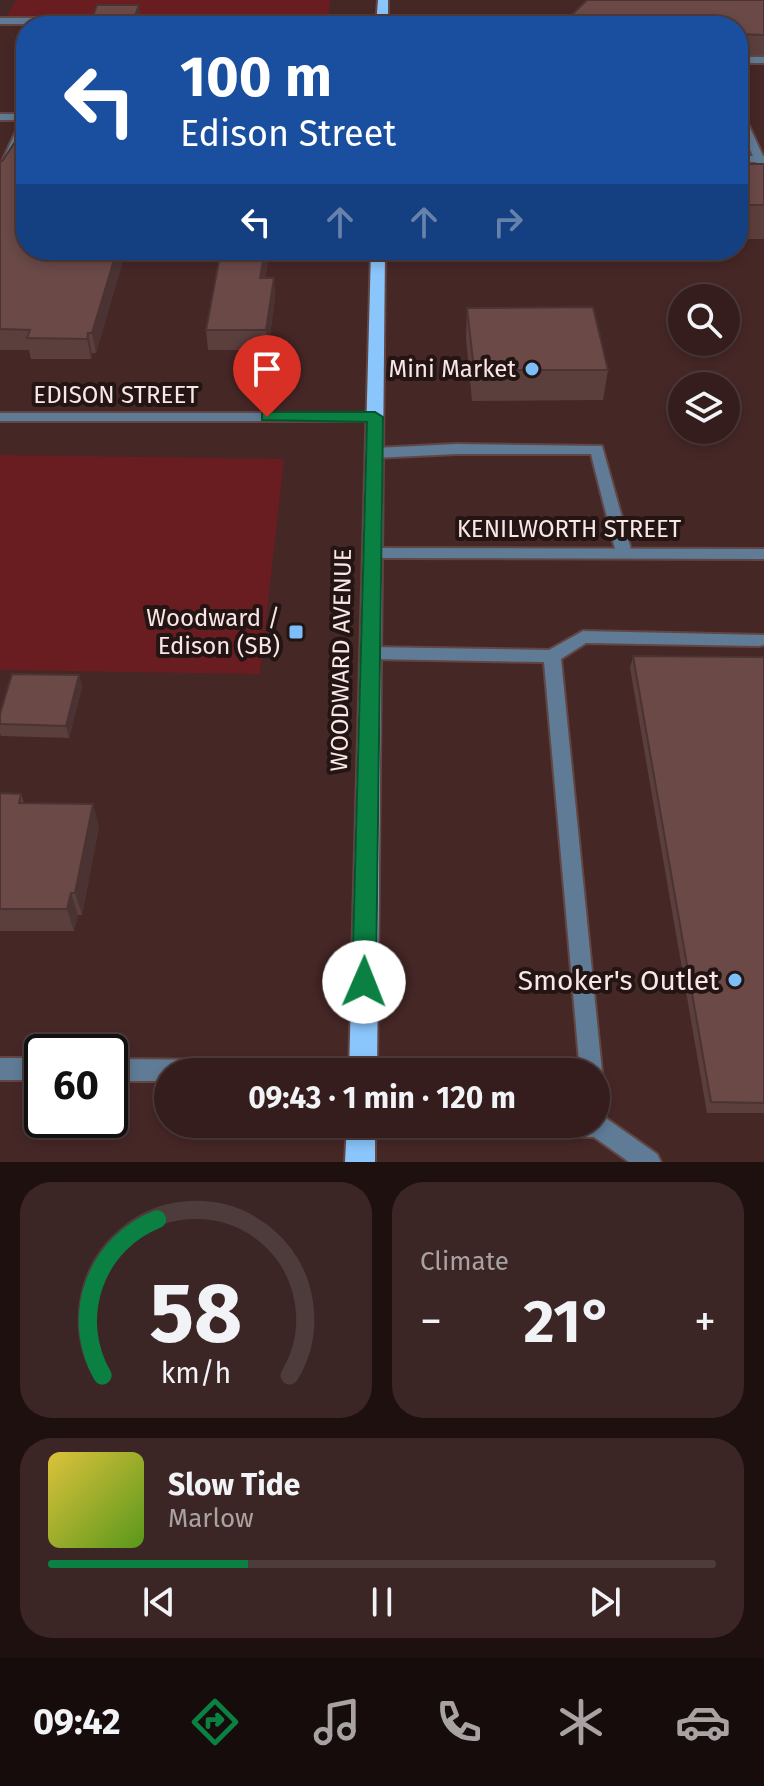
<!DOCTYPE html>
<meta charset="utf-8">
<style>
body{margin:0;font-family:"Fira Sans",sans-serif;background:#3c2625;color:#f1f3f6;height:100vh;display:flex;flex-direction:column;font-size:30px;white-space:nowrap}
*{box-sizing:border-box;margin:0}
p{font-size:26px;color:#a9a2a3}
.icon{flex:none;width:44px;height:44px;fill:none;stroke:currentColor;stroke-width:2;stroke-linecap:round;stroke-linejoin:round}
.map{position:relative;height:1162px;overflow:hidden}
.side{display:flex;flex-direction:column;gap:20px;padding:20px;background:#1d100f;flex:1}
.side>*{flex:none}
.hud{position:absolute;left:16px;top:16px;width:732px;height:244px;border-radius:32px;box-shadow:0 4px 12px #0003,0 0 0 2px #4e3b3b;background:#1a4fa0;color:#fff;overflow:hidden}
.buttons{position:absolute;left:668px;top:284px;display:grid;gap:16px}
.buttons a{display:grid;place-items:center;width:72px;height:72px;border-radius:50%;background:#341d1c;box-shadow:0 4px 12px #0003,0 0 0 2px #4e3b3b;font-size:40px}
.speed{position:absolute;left:24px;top:1034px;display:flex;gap:16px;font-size:40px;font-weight:700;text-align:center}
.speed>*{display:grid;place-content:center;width:104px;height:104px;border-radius:50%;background:#341d1c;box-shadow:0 4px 12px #0003,0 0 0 2px #4e3b3b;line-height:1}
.speed .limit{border:4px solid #111;border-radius:12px;background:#fff;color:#111}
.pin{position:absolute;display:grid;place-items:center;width:68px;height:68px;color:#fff;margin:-82px -34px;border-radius:50% 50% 50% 0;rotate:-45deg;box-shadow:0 0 8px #0007}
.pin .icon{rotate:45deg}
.me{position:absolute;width:88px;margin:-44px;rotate:1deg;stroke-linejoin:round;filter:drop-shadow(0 0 6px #0008)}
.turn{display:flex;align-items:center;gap:28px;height:168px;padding:0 32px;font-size:36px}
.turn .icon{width:104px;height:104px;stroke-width:2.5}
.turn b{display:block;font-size:56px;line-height:68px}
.lanes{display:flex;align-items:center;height:76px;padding:0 32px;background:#0003;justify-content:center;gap:40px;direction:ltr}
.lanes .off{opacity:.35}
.big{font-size:60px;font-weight:700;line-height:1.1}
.side .widget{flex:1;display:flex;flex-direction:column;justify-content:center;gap:12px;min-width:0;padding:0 28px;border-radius:32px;background:#3c2625}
.side .dial{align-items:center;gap:0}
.dial svg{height:208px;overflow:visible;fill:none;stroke:#4e3b3b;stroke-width:7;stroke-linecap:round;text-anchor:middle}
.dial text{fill:#f1f3f6;stroke:none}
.song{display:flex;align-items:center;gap:24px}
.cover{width:96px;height:96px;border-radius:12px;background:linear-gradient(135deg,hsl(50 70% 55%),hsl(90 70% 35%))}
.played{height:8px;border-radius:4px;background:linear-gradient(90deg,#0b8043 30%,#4e3b3b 30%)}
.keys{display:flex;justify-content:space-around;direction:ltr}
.heat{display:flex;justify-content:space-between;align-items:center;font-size:44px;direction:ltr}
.side .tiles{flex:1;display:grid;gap:20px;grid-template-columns:1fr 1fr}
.widget:last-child{grid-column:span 2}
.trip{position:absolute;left:154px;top:1058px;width:456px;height:80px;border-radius:40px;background:#341d1c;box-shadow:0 4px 12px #0003,0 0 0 2px #4e3b3b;font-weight:700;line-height:80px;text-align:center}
.dock{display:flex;height:128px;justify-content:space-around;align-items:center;background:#150c0b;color:#a9a2a3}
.dock .icon{width:56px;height:56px}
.dock .selected{color:#0b8043}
.dock b{font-size:36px;color:#f1f3f6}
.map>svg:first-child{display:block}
.green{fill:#691d21}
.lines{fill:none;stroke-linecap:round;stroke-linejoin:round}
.lane-casing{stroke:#624644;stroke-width:4}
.street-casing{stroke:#624644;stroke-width:4}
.primary-casing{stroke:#624644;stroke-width:4}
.lane{fill:#5f7b96;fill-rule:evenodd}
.street{fill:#5f7b96;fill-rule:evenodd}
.primary{fill:#8ac5fb;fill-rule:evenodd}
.wall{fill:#5b3f3d}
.shaded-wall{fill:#4a3332}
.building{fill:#6a4947;stroke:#4a3332;stroke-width:2}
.route{fill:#0b8043;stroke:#07532c;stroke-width:2}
.poi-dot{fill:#7dbef9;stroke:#221514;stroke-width:3}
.labels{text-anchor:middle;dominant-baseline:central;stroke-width:8;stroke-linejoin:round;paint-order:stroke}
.poi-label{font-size:24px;fill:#fae6e4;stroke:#221514;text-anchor:end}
.street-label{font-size:24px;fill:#fae6e4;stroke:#221514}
.near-poi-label{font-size:28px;fill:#fae6e4;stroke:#221514;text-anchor:end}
</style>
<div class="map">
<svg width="764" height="1162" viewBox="0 0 764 1162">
<rect width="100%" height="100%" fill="#452726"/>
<g class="green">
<path d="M16,0H330L328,22L84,21L86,16H7Z"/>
<path d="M0,455L284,459L260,674L0,670Z"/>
</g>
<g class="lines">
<defs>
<g id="lane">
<path d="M0,18H71L75,21L73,26H65V24H0Z"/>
<rect x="738" y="57" width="26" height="6"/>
<path d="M738,110L743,113L764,158V172L759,169L738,124Z"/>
<path d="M26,117V132L5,178L0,181V166L21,120Z"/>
<path d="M457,444L602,446L632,553L630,557L624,558L616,553L591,454H457L374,458L367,453L374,448Z"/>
<path d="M583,631L764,635V645L759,646L586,643L561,659L602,1072L596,1081V1072H580L544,662L370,659L364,657L362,653L364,649L370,647L549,650Z"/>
<path d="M596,1109L604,1112L607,1119L657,1154L661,1162H629L594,1137L498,1135L490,1132L487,1124H596Z"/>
</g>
<g id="street">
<rect x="0" y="114" width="26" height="6"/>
<rect x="738" y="156" width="26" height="6"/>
<path d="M0,413H375L382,417L375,421H0Z"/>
<path d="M373,548L764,549V559L373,558L365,553Z"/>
<rect x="0" y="1058" width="42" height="22"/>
<path d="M110,1059L363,1061L371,1064L374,1072H168V1081H110Z"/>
</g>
<g id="primary">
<path d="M378,0H388V26H376Z"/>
<path d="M371,250H385L377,1072H349Z"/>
<path d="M347,1124H375V1162H345Z"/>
</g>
</defs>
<use href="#lane" class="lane-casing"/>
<use href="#street" class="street-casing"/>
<use href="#primary" class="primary-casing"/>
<use href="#lane" class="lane"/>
<use href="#street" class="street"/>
<use href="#primary" class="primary"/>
</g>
<g class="wall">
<path d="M764,0V55H738V26Z"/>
<path d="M0,162L26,250H126L96,353H92L91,359H31L29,350H0Z"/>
<rect x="738" y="164" width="26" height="75"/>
<path d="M270,252L265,278H274L275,298L268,350H208L206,330Z"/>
<path d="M467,308L608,370L603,400L472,401L466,338Z"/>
<path d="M633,656L764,657V1113H707L630,668Z"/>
<path d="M79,675L82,687L69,738L1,736L0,733V714Z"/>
<path d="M0,793L21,794L24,803L99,826L82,915H78L74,931H0Z"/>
</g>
<g class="shaded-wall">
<path d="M139,5L141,22L140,26H131Z"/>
<path d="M117,250H126L96,353L92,333Z"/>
<path d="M265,250H270V252L261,298L260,278Z"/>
<path d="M274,278L275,298L268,350L266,330Z"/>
<path d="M88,333L92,353L91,359L87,339Z"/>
<path d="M79,675L82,687L69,738L66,726Z"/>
<path d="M93,804L99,826L82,915L75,893Z"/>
<path d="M71,893L78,915L74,931L67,909Z"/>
</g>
<g class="building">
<path d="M587,0H764V35L738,34V26H560Z"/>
<path d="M97,5H139L131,26H89Z"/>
<path d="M15,142H26V250H117L92,333H88L87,339L27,338L30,330L0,329V162L3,160Z"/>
<path d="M738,164H764V205H740L738,201Z"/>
<path d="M221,250H265L260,278H274L266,330H206Z"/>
<path d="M593,307L608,370H474L467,308Z"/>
<path d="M633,656L764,657V1103L711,1102Z"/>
<path d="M12,674L79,675L66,726L0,724V714Z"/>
<path d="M0,793L21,794L19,803L93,804L75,893H71L67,909H0Z"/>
</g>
<path class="route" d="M267,412H375L383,417L376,982L373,990L364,993L356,990L352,982L367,422L262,420V413Z"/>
<g class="poi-dot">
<circle cx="532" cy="369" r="8"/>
<rect x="288" y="624" width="16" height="16" rx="4"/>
<circle cx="735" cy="980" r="8"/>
</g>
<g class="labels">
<g class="poi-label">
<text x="516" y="369">Mini Market</text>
<text x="280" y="618">Woodward /<tspan x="280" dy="28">Edison (SB)</tspan></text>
</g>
<g class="street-label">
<text x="116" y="395">EDISON STREET</text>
<text x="569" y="529">KENILWORTH STREET</text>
<text transform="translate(341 660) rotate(-89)">WOODWARD AVENUE</text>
</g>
<g class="near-poi-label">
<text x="719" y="980">Smoker's Outlet</text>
</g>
</g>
</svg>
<div class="buttons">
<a><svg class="icon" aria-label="search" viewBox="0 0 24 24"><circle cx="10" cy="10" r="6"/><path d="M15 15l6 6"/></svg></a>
<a><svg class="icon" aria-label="layers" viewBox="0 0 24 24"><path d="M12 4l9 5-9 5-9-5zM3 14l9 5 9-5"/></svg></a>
</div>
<div class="speed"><div class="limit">60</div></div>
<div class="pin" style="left:267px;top:417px;background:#d93025"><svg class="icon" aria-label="arrive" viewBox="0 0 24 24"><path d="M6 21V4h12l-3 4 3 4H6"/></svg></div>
<svg class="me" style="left:364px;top:982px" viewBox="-20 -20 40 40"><circle r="19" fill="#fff"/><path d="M0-13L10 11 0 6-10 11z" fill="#0b8043"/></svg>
<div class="trip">09:43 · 1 min · 120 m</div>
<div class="hud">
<div class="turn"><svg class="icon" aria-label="left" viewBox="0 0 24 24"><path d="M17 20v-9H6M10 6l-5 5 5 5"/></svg><div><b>100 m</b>Edison Street</div></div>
<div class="lanes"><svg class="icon" aria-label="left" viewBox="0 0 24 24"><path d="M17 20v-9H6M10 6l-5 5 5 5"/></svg><svg class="icon off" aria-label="ahead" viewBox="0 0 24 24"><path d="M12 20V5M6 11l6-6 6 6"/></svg><svg class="icon off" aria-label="ahead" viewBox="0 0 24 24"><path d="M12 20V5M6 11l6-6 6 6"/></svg><svg class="icon off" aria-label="right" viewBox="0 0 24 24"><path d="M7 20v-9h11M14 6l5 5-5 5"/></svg></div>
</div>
</div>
<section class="side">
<div class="tiles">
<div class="widget dial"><svg viewBox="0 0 100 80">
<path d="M14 69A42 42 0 1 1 86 69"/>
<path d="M14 69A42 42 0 0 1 35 9" stroke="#0b8043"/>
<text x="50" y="56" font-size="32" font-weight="700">58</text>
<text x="50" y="72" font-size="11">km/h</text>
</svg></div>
<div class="widget"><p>Climate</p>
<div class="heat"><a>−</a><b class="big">21°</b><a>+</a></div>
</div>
<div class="widget">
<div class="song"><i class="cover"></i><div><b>Slow Tide</b><p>Marlow</p></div></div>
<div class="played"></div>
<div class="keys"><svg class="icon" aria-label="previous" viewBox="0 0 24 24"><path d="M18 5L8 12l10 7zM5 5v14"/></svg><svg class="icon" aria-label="pause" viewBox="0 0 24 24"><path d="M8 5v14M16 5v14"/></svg><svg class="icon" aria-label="next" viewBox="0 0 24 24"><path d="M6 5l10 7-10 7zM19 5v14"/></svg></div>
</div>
</div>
</section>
<nav class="dock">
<b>09:42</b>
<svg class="icon selected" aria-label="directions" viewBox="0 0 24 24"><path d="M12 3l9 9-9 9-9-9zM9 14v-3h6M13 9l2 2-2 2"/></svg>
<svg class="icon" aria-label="music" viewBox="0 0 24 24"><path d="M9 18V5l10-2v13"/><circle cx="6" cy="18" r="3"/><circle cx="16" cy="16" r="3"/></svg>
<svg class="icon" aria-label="phone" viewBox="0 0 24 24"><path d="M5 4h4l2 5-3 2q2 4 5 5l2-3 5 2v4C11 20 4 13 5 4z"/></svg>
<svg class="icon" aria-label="climate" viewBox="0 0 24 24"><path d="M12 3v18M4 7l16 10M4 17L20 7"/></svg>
<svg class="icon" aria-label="car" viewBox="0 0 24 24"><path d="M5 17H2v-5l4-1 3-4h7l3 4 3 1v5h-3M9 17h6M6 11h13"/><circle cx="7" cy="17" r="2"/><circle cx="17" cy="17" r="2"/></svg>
</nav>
